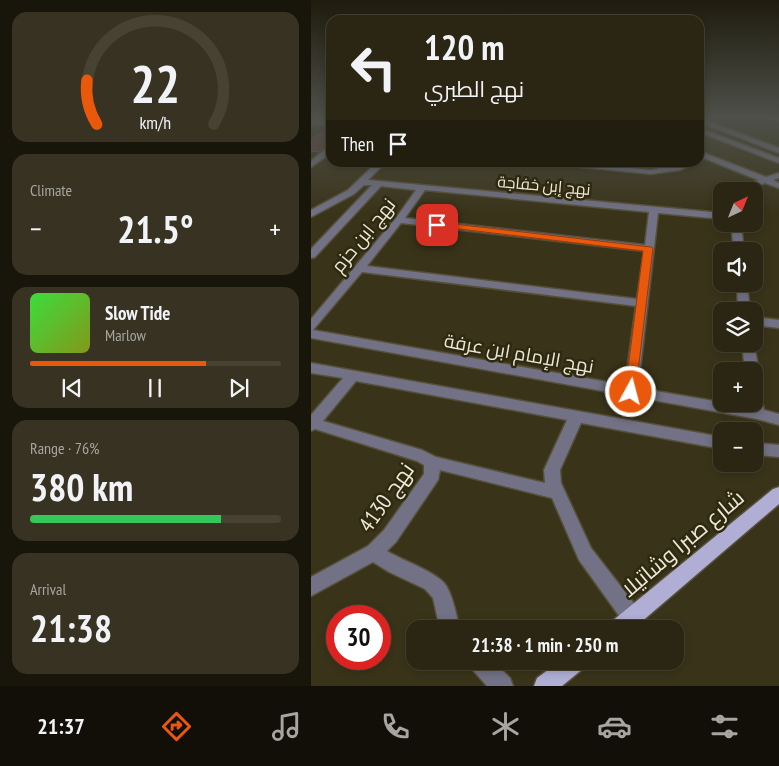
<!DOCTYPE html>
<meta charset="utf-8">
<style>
body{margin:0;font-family:"PT Sans Narrow",Cairo,sans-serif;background:#373221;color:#f1f3f6;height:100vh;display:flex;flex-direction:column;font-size:19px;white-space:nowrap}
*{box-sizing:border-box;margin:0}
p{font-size:16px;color:#a6a5a0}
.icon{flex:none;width:28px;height:28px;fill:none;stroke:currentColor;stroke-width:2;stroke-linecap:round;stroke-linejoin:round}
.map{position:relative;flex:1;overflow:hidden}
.side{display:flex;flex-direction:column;gap:12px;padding:12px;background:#18150a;width:311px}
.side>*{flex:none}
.banner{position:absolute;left:15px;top:15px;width:378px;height:152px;border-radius:15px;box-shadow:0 2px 8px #0003,0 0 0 1px #474333;background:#2b2613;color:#f1f3f6;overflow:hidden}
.needle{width:32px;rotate:43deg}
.controls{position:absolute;left:402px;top:182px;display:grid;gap:10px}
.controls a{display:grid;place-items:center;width:50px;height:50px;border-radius:10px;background:#2b2613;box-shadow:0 2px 8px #0003,0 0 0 1px #474333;font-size:25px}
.speed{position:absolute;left:15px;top:605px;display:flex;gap:10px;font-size:25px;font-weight:700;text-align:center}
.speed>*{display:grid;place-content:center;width:65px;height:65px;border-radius:50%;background:#2b2613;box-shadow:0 2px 8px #0003,0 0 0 1px #474333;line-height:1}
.speed .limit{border:8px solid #d22;background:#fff;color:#111}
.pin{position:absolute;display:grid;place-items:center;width:42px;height:42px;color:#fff;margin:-21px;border-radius:10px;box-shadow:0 2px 8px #0006}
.me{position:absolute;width:55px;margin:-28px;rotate:7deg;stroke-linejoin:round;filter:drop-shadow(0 0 4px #0008)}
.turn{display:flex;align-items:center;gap:18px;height:105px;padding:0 15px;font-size:22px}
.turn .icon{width:65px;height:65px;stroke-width:2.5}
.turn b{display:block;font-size:35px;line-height:42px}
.then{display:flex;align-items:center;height:48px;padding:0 15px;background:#0003;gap:10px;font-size:19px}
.big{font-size:38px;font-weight:600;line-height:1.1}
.side .card{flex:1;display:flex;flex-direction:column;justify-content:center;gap:8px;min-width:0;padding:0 18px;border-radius:15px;background:#373221}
.side .dial{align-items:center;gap:0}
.dial svg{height:130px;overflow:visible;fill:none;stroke:#474333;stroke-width:7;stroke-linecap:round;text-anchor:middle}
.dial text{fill:#f1f3f6;stroke:none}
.song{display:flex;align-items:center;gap:15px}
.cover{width:60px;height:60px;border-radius:8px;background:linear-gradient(135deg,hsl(120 70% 55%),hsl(70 70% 35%))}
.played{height:5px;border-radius:2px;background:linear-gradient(90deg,#ea580c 70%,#474333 70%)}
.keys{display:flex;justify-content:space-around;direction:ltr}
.heat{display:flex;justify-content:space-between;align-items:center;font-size:28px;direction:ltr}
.charge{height:8px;border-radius:4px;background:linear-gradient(90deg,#34c759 76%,#474333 0)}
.trip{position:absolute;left:95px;top:620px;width:278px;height:50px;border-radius:15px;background:#2b2613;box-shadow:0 2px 8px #0003,0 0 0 1px #474333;font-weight:600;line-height:50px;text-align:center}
.tab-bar{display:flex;height:80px;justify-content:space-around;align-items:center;background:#110f08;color:#a6a5a0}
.tab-bar .icon{width:35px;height:35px}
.tab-bar .current{color:#ea580c}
.tab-bar b{font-size:22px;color:#f1f3f6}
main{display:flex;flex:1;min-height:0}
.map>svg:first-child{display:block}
.building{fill:#5c3f3a;stroke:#71534e}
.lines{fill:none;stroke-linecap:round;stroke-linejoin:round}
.minor-casing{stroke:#555038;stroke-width:3}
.major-casing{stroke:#555038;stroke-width:3}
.minor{fill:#727185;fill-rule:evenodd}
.major{fill:#b1aed6;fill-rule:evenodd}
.route{fill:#ea580c;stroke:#983908}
.labels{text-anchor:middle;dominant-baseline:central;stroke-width:5;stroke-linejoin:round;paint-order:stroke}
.far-street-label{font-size:16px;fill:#ebe8d8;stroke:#2f290f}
.street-label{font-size:19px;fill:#ebe8d8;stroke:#2f290f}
.near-street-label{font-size:22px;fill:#ebe8d8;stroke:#2f290f}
</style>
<main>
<section class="side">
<div class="card dial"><svg viewBox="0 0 100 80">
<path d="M14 69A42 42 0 1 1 86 69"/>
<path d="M14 69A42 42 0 0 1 8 42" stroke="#ea580c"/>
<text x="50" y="56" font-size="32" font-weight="700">22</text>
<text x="50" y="72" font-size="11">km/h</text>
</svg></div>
<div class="card"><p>Climate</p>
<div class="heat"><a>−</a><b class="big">21.5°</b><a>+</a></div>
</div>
<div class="card">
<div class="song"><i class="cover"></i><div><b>Slow Tide</b><p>Marlow</p></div></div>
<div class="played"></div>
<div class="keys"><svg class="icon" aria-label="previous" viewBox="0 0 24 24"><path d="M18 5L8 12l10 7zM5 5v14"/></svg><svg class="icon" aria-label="pause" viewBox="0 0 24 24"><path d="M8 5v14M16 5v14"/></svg><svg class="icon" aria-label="next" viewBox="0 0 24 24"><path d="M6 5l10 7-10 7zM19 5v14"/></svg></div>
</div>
<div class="card"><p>Range · 76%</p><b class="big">380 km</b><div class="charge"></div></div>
<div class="card"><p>Arrival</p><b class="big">21:38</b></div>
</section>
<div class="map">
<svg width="468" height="686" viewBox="0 0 468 686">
<rect width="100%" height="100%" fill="#393319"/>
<path class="building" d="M12,131L20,132V145L8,152L0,151V139Z"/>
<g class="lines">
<defs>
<g id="minor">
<path d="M388,118L468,148V153L388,122Z"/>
<path d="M459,118H468V122Z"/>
<path d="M0,120L20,122V126L0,124Z"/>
<path d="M388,128L468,158V163L388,132Z"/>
<path d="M17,147H20V153L0,167V161Z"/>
<path d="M388,151L455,177L468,173V178L462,180L468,183V188L454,183L435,191H424L447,180L388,156Z"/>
<path d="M66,162H75L57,180L411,213V219L347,213L327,388L438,407V404H444V392L449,393L453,410L468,414V425L446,419L0,338V319L85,218L105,190L70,186L4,257L0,258V249L61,185H53L43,194L0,217V210L37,190ZM114,190L338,212L334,245L94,218ZM90,223L333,251L326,299L56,266ZM51,272L325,306L314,385L2,330Z"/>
<path d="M221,162H258L340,170L374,162H387L369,170L340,174Z"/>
<path d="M420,224H430L433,251H423Z"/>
<path d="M426,284H436L439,311H427Z"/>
<path d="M444,317L468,320V328L444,325Z"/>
<path d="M431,344H443L448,371L446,374L444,375V371H434Z"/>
<path d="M0,363L411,437V449L270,423L249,470L250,483L280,548L328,610L331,617L328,624L321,627L314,624L268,560L241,498L129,470L127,480L85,542L76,551C92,561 129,573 136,587C143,600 145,615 149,629H129L122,598L114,589L78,572L62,562L0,596V577L57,546L73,530L113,474V465L106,461L4,429L0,431V415L32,378L0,373ZM45,381L256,420L233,470L234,483L125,457L111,450L12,421Z"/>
<path d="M444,443L468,445V457L444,455Z"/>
<path d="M157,661H182L199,678L202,686H176L160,668Z"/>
</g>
<g id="major">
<path d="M468,487V504L322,629H297L300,622L462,489Z"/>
<path d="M249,661H276L273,668L251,686H223L226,678Z"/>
</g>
</defs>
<use href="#minor" class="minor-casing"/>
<use href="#major" class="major-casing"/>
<use href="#minor" class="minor"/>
<use href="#major" class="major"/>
</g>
<linearGradient id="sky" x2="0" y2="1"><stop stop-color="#1f1c0e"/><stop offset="0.55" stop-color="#4e5049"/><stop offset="1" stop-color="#4e5049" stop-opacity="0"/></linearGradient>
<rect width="468" height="214" fill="url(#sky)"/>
<path class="route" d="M126,222L340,247L342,248L324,396H315L314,392L332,251L123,226L122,225Z"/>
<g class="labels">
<g class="far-street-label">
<text transform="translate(233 185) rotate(5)">نهج إبن خفاجة</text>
</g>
<g class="street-label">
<text transform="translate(52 235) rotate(-51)">نهج ابن حزم</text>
<text transform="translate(208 353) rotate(10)">نهج الإمام ابن عرفة</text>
</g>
<g class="near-street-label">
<text transform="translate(75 497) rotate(-55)">نهج 4130</text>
<text transform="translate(371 543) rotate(-40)">شارع صبرا وشاتيلا</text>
</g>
</g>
</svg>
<div class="controls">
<a><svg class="needle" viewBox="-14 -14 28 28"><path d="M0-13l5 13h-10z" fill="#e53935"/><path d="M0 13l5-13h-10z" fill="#a6a5a0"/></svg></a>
<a><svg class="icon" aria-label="sound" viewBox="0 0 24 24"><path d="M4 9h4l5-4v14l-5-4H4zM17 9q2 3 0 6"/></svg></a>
<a><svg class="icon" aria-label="layers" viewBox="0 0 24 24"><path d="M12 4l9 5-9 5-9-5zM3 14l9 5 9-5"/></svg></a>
<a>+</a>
<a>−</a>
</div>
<div class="speed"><div class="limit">30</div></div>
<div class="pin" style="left:126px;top:225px;background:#d93025"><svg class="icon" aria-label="arrive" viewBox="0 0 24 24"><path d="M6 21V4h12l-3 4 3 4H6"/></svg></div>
<svg class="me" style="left:320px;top:392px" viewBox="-20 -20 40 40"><circle r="17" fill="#ea580c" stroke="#fff" stroke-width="3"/><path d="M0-11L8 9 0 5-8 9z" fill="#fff"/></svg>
<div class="trip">21:38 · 1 min · 250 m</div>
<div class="banner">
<div class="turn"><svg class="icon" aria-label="left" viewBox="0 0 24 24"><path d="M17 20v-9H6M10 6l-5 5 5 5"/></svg><div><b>120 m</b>نهج الطبري</div></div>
<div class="then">Then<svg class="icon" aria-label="arrive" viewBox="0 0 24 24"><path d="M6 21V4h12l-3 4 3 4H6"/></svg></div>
</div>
</div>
</main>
<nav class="tab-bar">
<b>21:37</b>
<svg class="icon current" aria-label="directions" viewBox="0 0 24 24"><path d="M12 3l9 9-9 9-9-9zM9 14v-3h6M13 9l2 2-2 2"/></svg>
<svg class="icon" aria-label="music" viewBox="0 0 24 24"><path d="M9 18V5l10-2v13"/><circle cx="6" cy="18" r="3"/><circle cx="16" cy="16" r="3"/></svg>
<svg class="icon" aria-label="phone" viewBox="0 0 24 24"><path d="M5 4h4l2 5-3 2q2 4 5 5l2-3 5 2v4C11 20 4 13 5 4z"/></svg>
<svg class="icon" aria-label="climate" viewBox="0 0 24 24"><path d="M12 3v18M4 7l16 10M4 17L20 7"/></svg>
<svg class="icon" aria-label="car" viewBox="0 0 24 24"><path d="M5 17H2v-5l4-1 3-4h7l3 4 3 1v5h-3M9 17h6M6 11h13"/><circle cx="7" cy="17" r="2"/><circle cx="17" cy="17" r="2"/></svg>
<svg class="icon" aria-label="filters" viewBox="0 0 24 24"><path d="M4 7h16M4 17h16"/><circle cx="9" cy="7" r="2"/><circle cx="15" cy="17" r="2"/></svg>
</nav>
